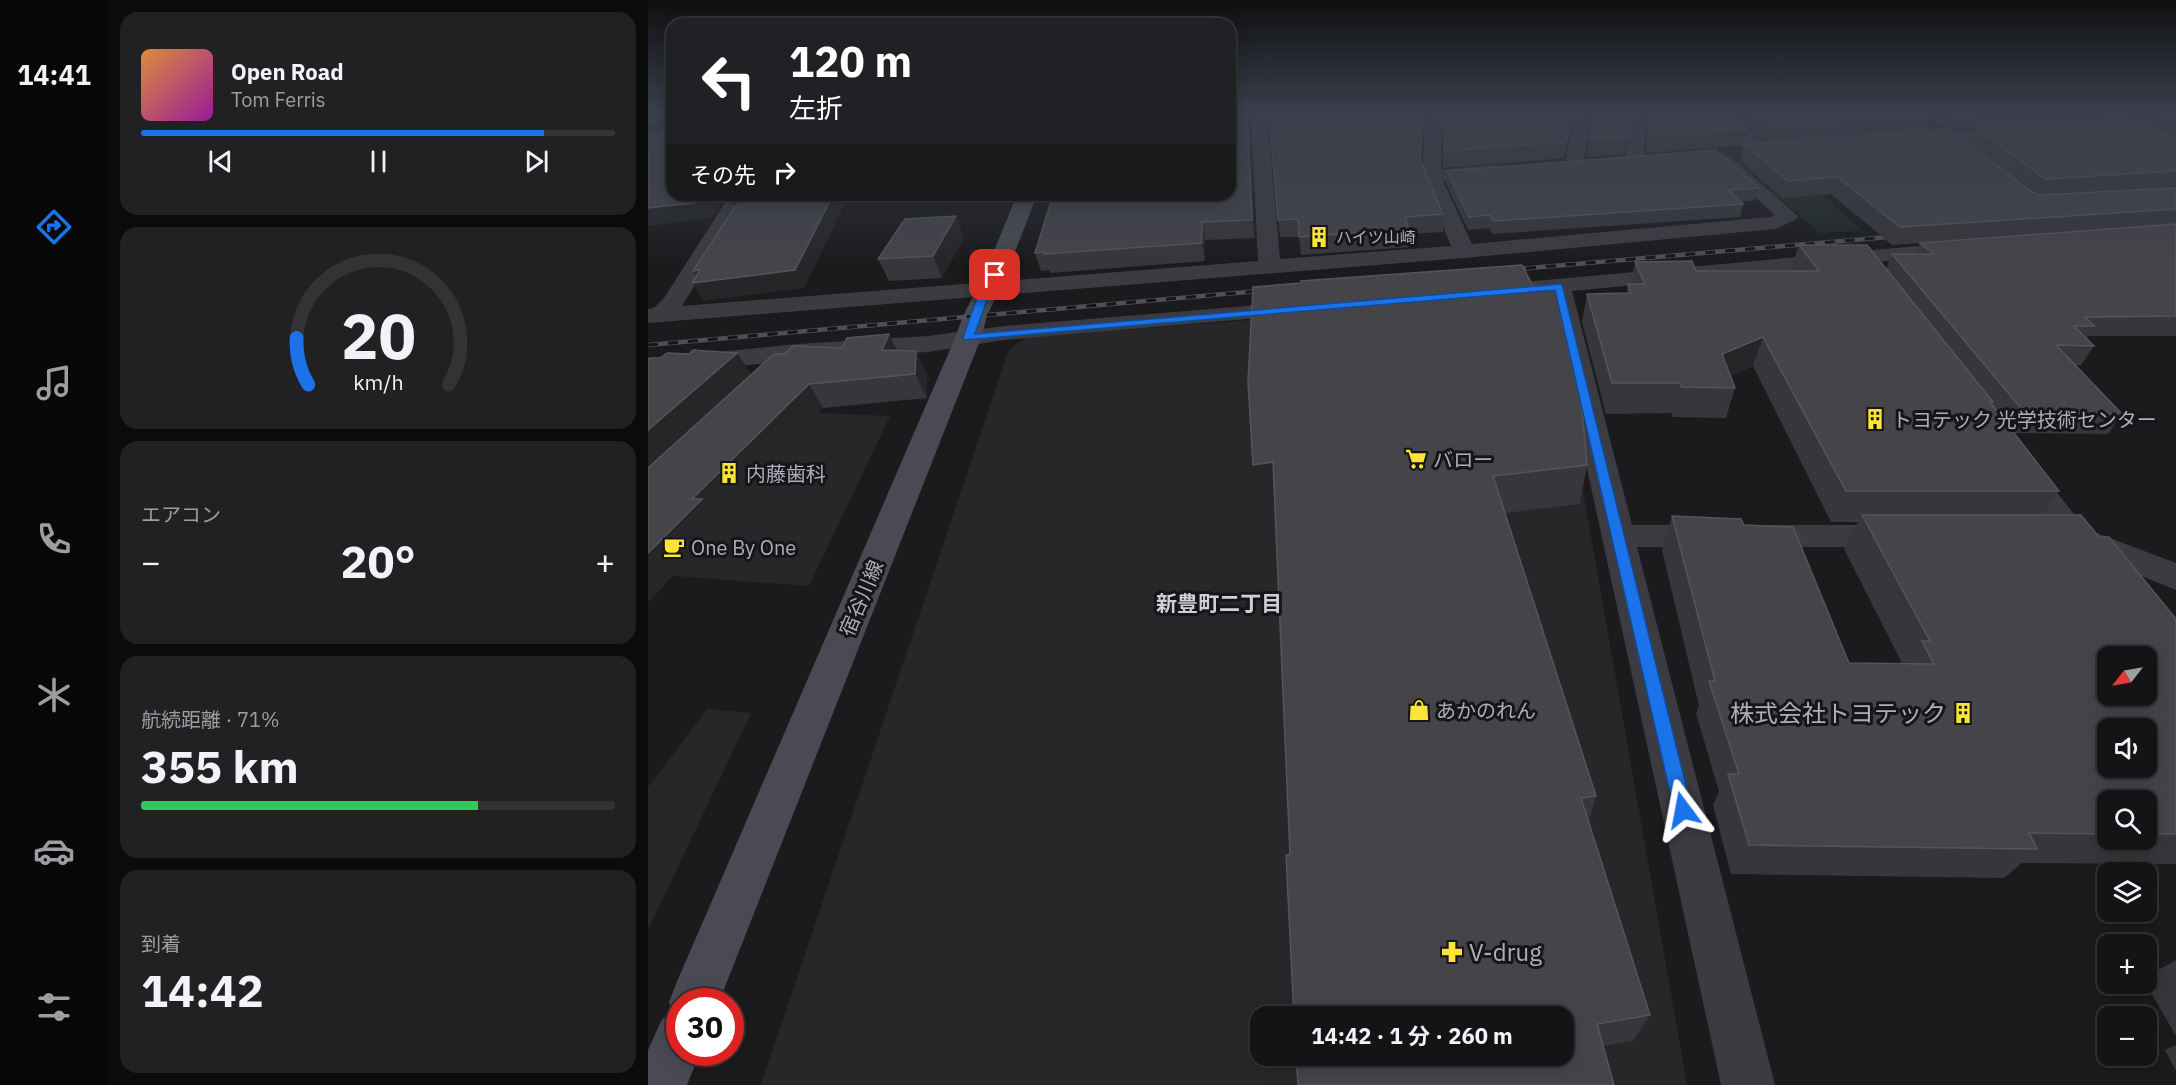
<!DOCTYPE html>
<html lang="ja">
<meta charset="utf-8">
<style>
body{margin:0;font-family:"IBM Plex Sans","Noto Sans JP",sans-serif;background:#212123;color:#f1f3f6;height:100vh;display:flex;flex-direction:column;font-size:22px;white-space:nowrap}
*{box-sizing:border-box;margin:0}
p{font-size:20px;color:#9d9ea1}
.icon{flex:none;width:33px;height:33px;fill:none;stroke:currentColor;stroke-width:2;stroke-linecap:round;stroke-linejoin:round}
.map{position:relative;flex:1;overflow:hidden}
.drawer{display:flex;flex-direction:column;gap:12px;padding:12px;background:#0b0b0c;width:540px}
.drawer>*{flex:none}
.banner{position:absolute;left:18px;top:18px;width:570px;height:183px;border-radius:18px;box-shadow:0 3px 15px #0003,0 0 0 2px #333335;background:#202124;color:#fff;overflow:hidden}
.needle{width:39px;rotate:239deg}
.tools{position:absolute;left:1449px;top:646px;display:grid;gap:12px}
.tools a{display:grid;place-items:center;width:60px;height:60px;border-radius:12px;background:#141416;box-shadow:0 3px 15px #0003,0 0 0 2px #333335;font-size:30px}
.speed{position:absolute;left:18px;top:988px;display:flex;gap:12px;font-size:30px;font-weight:700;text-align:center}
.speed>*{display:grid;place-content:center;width:78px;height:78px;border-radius:50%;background:#141416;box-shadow:0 3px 15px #0003,0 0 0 2px #333335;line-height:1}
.speed .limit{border:9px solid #d22;background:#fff;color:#111}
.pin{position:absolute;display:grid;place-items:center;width:51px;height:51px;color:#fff;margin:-26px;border-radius:12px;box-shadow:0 3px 9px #0006}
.me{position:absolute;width:66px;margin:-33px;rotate:347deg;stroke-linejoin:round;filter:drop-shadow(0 0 4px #0008)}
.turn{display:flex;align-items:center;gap:21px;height:126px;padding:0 24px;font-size:27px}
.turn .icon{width:78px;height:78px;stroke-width:2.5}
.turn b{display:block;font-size:42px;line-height:51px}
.then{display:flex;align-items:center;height:57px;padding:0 24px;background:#0003;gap:12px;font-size:22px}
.big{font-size:45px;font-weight:700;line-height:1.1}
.drawer .card{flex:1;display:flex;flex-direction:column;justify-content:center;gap:9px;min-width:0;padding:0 21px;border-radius:18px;background:#212123}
.drawer .dial{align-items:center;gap:0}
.dial svg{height:156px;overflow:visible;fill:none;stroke:#333335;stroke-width:7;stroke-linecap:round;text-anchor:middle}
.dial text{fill:#f1f3f6;stroke:none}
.song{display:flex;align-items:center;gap:18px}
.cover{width:72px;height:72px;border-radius:9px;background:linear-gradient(135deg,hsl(30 70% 55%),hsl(300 70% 35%))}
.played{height:6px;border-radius:3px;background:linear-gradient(90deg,#1a73e8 85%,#333335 85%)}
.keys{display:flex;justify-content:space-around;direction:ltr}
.heat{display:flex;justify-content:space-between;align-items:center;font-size:33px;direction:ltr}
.charge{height:9px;border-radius:4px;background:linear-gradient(90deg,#34c759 71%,#333335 0)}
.trip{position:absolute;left:602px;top:1006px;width:324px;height:60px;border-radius:18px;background:#141416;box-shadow:0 3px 15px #0003,0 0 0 2px #333335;font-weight:700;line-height:60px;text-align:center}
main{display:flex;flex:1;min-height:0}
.tabs{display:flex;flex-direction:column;width:108px;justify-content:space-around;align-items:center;background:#080809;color:#9d9ea1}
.tabs .icon{width:42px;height:42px}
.tabs .current{color:#1a73e8}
.tabs b{font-size:27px;color:#f1f3f6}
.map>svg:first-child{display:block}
.built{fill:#27272a;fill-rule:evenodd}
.green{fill:#202923}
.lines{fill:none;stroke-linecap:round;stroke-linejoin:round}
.minor{fill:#3c3b42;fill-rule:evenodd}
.secondary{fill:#494a53;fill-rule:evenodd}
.rail-casing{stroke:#4e4f58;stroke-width:4.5}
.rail{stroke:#161618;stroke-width:3;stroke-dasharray:10;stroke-linecap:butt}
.wall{fill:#37373b;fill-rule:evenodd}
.shaded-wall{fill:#262629}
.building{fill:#444449;stroke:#54545b;stroke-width:1.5;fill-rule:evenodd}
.route{fill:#1a73e8;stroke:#114b97;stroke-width:1.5}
.labels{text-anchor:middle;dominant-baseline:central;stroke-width:6;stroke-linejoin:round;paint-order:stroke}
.far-poi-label{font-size:16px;fill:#adaebd;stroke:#161618;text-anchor:start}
.poi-label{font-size:20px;fill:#adaebd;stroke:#161618;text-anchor:start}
.street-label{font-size:20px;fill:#adaebd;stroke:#161618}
.neighbourhood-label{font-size:21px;font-weight:bold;fill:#cecfd9;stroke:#161618}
.near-poi-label{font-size:24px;fill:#adaebd;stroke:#161618;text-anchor:end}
</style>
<main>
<nav class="tabs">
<b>14:41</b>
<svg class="icon current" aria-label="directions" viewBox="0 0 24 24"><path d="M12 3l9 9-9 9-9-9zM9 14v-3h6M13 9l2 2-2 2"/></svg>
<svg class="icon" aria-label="music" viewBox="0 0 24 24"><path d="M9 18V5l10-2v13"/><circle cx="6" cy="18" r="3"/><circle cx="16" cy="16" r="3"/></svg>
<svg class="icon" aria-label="phone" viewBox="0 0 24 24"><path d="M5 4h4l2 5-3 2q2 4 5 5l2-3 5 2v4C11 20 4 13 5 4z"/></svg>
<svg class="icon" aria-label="climate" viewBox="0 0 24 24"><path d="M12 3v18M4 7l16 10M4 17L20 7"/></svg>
<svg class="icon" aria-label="car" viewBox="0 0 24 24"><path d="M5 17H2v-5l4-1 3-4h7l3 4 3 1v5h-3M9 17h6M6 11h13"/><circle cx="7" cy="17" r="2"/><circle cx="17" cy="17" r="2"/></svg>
<svg class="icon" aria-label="filters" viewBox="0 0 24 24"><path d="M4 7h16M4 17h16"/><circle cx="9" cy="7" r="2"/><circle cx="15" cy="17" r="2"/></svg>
</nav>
<section class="drawer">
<div class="card">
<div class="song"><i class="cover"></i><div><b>Open Road</b><p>Tom Ferris</p></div></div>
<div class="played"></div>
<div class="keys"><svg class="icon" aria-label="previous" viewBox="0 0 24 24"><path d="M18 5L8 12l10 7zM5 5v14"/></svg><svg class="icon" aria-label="pause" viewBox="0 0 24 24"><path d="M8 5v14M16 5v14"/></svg><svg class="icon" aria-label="next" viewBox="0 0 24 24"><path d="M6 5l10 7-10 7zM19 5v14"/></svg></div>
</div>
<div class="card dial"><svg viewBox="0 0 100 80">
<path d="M14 69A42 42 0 1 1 86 69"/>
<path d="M14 69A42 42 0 0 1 8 45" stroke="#1a73e8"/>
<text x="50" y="56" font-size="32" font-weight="700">20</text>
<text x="50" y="72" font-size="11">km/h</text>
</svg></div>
<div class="card"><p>エアコン</p>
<div class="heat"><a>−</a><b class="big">20°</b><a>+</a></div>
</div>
<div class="card"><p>航続距離 · 71%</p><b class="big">355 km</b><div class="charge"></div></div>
<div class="card"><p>到着</p><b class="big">14:42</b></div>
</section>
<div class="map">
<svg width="1528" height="1085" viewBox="0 0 1528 1085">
<rect width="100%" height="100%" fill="#1b1b1d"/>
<g class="built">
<path d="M889,297L902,302L1039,1085H113L361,349L377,338ZM612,1017H915V1056H612Z"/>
<path d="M109,410L242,416L161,586L0,574Z"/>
<path d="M59,709L103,713L0,930V787Z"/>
</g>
<path class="green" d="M1131,154L1214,231L1171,233L1089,161L1093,157Z"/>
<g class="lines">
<g class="minor">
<path d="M603,112H619L632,259L803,246L774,176L778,112H794L793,170L844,165L851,167L853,171L851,175L844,177L795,181L824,244L1122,217L1127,215L1070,164L1067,160L1070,156H1082L1150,216L1147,220L1127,229L816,258L0,323V309L6,308L16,298L82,195H102L34,306L610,261Z"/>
<path d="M928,112H944L935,165L932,169H920L917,165Z"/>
<path d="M983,112H999L995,161L992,165H980L977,161Z"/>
<path d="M1069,112H1086L1110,138L1126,151L1123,155C1102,160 1080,127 1069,112Z"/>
<path d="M1528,118V128L1449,133L1443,132L1441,128L1443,124L1449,123Z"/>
<path d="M1368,128L1374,129L1377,133L1374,137L1267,145L1261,144L1258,140L1261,136L1267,135Z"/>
<path d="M1314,242L1322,243L1325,248L1322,253L924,291L984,525H1247L1259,528L1263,536L1259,544L1247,547H989L1127,1085H1073L901,294L866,297L858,295L854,290L858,285L866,283Z"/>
<path d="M647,302L655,304L659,309L655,314L356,340L280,352L150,360L0,375V359L150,344L280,336L356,326Z"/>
<path d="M1374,460L1385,463L1438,529L1528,563V590L1413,543L1359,470L1363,463Z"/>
</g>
<path class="secondary" d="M369,195H389L358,275L339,316L333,338L71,1002H32V1053H52L39,1085H0V1050L14,1019L25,1014L21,1002L28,984L307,338L315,316L336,275Z"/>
<defs>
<g id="rail">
<path d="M858,270L1252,236"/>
<path d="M0,345L622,290"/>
</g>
</defs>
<use href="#rail" class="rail-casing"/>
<use href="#rail" class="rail"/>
</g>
<g class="wall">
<path d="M582,112H601L607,238L557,240V261L402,273V270L393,271L387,253Z"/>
<path d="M776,112L773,161L795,214V232L761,234V247L653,255L651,237H632L630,220Z"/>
<path d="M796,112H928L916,158L795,168Z"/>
<path d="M1001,112H1083L1100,129L1095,145L998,153Z"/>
<path d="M1089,112H1279L1284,115L1277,131L1379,189L1320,143L1327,128L1303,130L1279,112H1528V336H1440L1438,338L1446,346L1433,365H1428L1474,414L1460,434L1366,433L1411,491L1394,515L1451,537L1528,619V864L1374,863L1356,878L1083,874L1065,805L1071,792L1048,713L1051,706L1014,550L1024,516L1096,525L1201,663H1254L1196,549L1210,522H1183L1105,366L1083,376L1087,388L1078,418L1025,417L1024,413L958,414L934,322L939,294H978L980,284H983L987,262L1048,271H1142L1151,245L1238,269L1244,254H1267L1272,243L1244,245L1183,194L1135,198L1092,161L1096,144L1121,143L1111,136ZM1511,117L1504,129L1477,119ZM1460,801H1498V840H1460Z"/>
<path d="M979,138L976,154L939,157L941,140Z"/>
<path d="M799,171L1111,188L1107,200L1093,202L1095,204L1092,217L844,234L841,228L820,230L798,183Z"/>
<path d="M316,237L294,278L241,281L230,259Z"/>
<path d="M249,351H268L279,375V398L175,408L69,518L73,524L0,602L104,374L136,354Z"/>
<path d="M605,465H939L932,504L857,513L948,796L941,821L1002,1015L985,1041L955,1046L642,854L627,501L612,504Z"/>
<path d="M1528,960V1036L1498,984V977Z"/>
<path d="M1528,1045V1071L1517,1050Z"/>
</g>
<g class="shaded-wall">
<path d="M599,112H601L607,238L604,220Z"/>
<path d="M775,112H776L772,176V159Z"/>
<path d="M926,112H928L916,158L918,142Z"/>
<path d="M17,120L24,133L0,137V121Z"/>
<path d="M59,195H79L64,218L0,226V208Z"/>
<path d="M185,195H201L156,288L56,301L44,283L52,282L45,271L52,270Z"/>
<path d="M93,198L92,216L82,199Z"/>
<path d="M308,216L316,237L294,278L285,256Z"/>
<path d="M554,222L557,240V261L554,243Z"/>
<path d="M241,334L253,358L234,350Z"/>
<path d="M1115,337L1105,366L1065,384L1074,354Z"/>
<path d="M268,351L279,375V398L267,374Z"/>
<path d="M89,353L105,376L0,472V430Z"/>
<path d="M161,384L175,408L69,518L73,524L0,602V553L44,499Z"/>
<path d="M625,462L631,501L612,504L605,465Z"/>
<path d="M0,890L8,896L0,914Z"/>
</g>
<g class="building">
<path d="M0,112H24V195H59L54,202L0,208V134L16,133L17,120L0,121Z"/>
<path d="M582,112H599L604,220L554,222V243L396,254L397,252L387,253L401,208L406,195H582Z"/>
<path d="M621,112H775L772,159L795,214L757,217L761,229L651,237L650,219L630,220Z"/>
<path d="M796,112H926L918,142L796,151Z"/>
<path d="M946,112H982L979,138L941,140Z"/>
<path d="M1003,112H1083L1100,129L1001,136Z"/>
<path d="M1107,112H1279L1284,115L1126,127L1116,120Z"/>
<path d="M1306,112H1348L1309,114Z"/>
<path d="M1528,115V123L1512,116Z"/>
<path d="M1476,119L1528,137V171L1397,179L1327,127Z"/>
<path d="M1301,129L1384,192L1392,195L1528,188V209L1252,227L1189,177L1140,181L1096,144Z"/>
<path d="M1068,150L1111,188L1081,190L1095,204L845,221L842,215L821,217L799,171Z"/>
<path d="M85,195H185L147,270L44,283L52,270L45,271L93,198L82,199Z"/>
<path d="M308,216L285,256L230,259L257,219Z"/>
<path d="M1528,224V316L1437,317L1446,326H1426L1446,346L1408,345L1474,414L1377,413L1244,254H1286L1272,243Z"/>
<path d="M1151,245H1219L1345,402H1342L1411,491H1198L1115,337L1074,354L1087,388L1033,387L1032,383H964L939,294L983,293L980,284H997L987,262L1044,261L1048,271H1171Z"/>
<path d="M874,265L885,286H910L931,376L939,465L845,476L948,796L933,798L1002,1015L949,1024L966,1085H650L648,1056H915V1017H646L638,855L642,854L625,462L605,465L600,382L605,287L653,283V281Z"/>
<path d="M241,334L234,350L268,351L267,374L161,384L44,499H54L0,553V468L126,354H136L145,346L194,348L199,338Z"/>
<path d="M45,350L89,353L0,430V359L2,358H12L19,353L41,354Z"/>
<path d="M1214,515H1433L1451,537H1461L1528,619V834H1498V801H1460V834L1381,833L1389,849L1101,845L1080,774H1091L1061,681H1067L1024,516L1093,519L1096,525L1145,527L1201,663L1286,664L1274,641H1282ZM1460,657H1498V696H1460ZM1460,729H1498V768H1460Z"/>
</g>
<linearGradient id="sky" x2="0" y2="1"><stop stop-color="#0f0f10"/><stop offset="0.42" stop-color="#393f4c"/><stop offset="1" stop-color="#393f4c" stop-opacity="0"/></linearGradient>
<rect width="1528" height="264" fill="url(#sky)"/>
<path class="route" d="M347,272L351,275L339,300L327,334L914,284L1044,810L1041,816L1035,819L1029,816L1026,810L907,290L316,340L315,338C321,322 332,280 347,272Z"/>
<defs>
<symbol id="building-bare" viewBox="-9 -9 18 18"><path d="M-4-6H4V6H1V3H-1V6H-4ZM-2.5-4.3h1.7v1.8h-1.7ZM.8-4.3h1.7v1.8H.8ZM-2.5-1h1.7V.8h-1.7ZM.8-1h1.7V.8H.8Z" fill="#fae536" stroke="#161618" stroke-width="2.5" paint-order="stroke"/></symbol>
<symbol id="supermarket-bare" viewBox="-9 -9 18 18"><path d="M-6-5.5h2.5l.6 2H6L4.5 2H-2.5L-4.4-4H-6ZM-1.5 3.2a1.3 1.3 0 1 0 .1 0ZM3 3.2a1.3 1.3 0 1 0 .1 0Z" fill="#fae536" stroke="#161618" stroke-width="2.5" paint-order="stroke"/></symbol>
<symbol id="cafe-bare" viewBox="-9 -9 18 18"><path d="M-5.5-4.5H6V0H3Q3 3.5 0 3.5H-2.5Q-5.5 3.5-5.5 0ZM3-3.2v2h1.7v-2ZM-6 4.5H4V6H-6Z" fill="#fae536" stroke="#161618" stroke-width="2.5" paint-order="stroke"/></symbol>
<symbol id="shop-bare" viewBox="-9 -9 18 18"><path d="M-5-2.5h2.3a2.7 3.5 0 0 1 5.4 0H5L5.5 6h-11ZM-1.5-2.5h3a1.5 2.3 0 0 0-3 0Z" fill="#fae536" stroke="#161618" stroke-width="2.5" paint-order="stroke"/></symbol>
<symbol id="pharmacy-bare" viewBox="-9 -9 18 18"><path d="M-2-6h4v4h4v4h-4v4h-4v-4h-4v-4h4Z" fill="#fae536" stroke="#161618" stroke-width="2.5" paint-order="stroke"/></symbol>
</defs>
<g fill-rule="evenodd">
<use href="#building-bare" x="656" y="222" width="30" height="30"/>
<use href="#building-bare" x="1212" y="404" width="30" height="30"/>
<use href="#supermarket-bare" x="753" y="444" width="30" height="30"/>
<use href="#building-bare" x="66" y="458" width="30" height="30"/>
<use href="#cafe-bare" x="11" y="532" width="30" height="30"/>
<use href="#shop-bare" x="756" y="695" width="30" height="30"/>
<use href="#building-bare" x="1300" y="698" width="30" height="30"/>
<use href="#pharmacy-bare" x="789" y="937" width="30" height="30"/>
</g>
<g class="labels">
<g class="far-poi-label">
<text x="688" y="237">ハイツ山崎</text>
</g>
<g class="poi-label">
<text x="1244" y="419">トヨテック 光学技術センター</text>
<text x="785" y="459">バロー</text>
<text x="98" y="473">内藤歯科</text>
<text x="43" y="547">One By One</text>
<text x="788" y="710">あかのれん</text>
</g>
<g class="street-label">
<text transform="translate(213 598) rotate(-67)">宿谷川線</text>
</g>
<g class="neighbourhood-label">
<text x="571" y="603">新豊町二丁目</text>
</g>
<g class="near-poi-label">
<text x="1298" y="713">株式会社トヨテック</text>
<text x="821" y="952" text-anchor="start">V-drug</text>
</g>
</g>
</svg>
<div class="tools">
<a><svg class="needle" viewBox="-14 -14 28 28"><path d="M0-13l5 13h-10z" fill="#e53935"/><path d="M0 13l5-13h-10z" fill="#9d9ea1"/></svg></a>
<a><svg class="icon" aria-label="sound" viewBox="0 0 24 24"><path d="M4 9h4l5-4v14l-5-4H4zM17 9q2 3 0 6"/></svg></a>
<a><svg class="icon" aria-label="search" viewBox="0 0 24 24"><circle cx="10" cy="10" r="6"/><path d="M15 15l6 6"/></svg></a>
<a><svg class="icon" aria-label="layers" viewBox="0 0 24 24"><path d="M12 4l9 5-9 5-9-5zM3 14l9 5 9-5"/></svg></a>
<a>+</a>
<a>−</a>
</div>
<div class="speed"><div class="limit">30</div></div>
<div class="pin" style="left:347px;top:275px;background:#d93025"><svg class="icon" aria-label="arrive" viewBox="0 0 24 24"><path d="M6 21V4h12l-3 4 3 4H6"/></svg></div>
<svg class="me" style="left:1035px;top:810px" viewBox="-20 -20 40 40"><path d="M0-17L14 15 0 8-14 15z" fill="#1a73e8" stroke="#fff" stroke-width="4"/></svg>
<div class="trip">14:42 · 1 分 · 260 m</div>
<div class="banner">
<div class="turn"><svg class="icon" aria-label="left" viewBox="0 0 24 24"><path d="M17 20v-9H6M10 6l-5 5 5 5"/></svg><div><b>120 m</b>左折</div></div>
<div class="then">その先<svg class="icon" aria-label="right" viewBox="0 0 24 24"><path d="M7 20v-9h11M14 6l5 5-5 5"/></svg></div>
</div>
</div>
</main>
